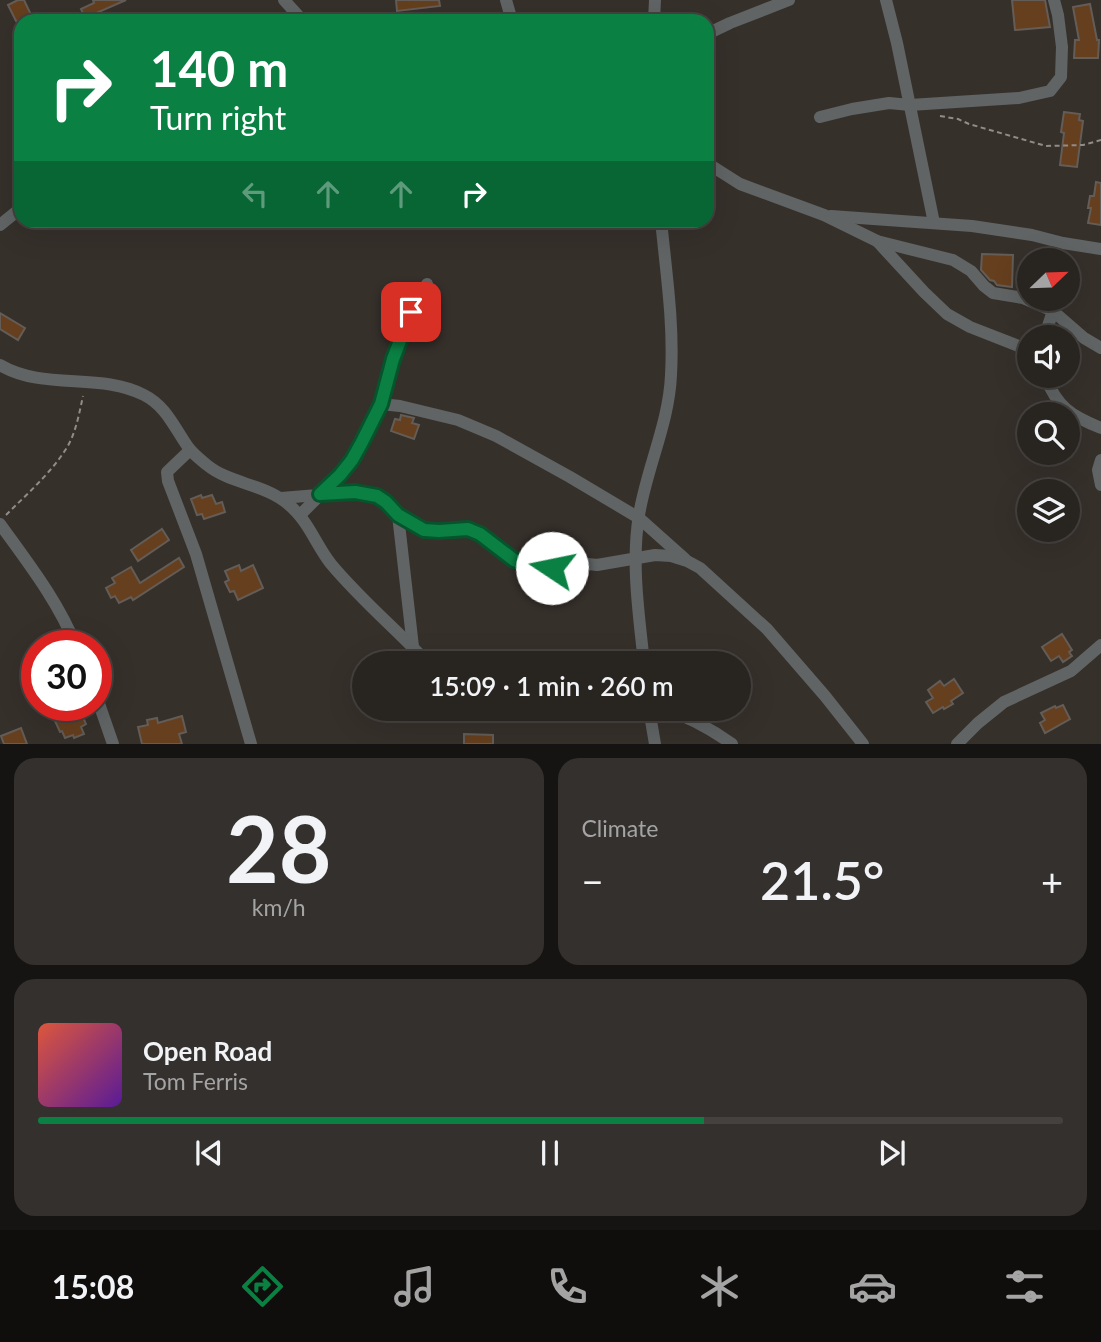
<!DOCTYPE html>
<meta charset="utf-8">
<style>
body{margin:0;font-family:Lato,sans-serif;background:#34302d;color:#f1f3f6;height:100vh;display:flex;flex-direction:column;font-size:26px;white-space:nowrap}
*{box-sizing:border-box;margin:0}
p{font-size:23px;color:#a5a4a5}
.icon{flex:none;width:38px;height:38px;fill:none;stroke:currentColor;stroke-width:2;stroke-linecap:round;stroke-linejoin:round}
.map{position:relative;height:744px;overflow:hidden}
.sheet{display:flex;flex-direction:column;gap:14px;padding:14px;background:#161412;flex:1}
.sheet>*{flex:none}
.guide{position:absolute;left:14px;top:14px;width:700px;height:214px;border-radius:21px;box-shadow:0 7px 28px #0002,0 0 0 2px #44413e;background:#0b8043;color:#fff;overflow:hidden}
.needle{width:46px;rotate:67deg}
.fabs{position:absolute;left:1017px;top:248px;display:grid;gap:14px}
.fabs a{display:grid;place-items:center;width:63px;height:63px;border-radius:50%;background:#282420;box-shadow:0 7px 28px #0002,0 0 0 2px #44413e;font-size:35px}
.speed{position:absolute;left:21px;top:630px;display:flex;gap:14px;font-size:35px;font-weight:700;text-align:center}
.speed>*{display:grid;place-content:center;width:91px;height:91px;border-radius:50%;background:#282420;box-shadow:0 7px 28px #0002,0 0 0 2px #44413e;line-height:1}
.speed .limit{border:10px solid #d22;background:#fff;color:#111}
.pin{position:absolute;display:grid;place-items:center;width:60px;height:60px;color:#fff;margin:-30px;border-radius:14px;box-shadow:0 4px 10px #0006}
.me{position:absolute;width:77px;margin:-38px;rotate:281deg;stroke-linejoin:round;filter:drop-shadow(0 0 5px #0008)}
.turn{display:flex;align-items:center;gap:24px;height:147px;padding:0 21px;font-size:32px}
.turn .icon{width:91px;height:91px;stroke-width:2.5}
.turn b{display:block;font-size:49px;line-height:60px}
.lanes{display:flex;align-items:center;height:66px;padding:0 21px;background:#0003;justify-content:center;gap:35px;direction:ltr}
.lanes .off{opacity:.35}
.big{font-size:52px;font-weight:600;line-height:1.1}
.sheet .tile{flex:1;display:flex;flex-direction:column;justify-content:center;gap:10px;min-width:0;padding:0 24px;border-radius:21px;background:#34302d}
.sheet .dial{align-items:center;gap:0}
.dial b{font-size:91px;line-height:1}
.song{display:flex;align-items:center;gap:21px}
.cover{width:84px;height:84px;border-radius:10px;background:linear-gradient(135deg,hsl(10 70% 55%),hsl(270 70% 35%))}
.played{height:7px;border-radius:4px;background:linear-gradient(90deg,#0b8043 65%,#44413e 65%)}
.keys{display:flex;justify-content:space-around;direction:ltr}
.heat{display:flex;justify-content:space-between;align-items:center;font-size:38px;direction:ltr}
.sheet .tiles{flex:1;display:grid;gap:14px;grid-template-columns:1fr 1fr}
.tile:last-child{grid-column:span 2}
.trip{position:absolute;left:352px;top:651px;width:399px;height:70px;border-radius:35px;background:#282420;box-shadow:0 7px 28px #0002,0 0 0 2px #44413e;font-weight:600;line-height:70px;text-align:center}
.tab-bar{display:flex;height:112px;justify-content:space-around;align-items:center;background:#100e0d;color:#a5a4a5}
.tab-bar .icon{width:49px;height:49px}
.tab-bar .active{color:#0b8043}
.tab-bar b{font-size:32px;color:#f1f3f6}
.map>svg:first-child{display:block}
.building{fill:#653f1e;stroke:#635c57;stroke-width:2}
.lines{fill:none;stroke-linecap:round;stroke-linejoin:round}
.path{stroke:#918c88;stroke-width:2;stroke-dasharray:5 3.5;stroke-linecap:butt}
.street{stroke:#606465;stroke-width:12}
.route-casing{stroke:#07532c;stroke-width:18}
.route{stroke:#0b8043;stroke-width:12}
</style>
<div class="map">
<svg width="1101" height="744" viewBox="0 0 1101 744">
<rect width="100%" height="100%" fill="#36302b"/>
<g class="building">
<path d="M18,0H24L34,21H16L8,5Z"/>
<path d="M93,0H126L85,18L81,9L94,3Z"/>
<path d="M396,0H439L440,6L397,11Z"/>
<path d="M1012,0H1045L1050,27L1015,30Z"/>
<path d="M1090,4L1097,40H1099L1098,58H1074L1075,40H1079L1073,7Z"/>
<path d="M1064,112L1080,114L1079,120L1083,121L1077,167L1060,165L1064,133L1061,132Z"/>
<path d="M1096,182L1101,183V225L1088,223L1091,208H1088L1090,196H1094Z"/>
<path d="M982,254L1013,255L1012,287L997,285L994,281L990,280L981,270Z"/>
<path d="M0,313L25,328L18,340L0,329Z"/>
<path d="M401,415L414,418L412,423L419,425L414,439L391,431L395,419L400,420Z"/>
<path d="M201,495L202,498L212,495L216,504L222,502L225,512L204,519L202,514L197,515L191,499Z"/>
<path d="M162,529L169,540L138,561L131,550Z"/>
<path d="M179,558L184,567L133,600L131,597L119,603L115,596L111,598L106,588L115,583L112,578L131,567L140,583Z"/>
<path d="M239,565L241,571L253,565L263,588L238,600L234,591L230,592L225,582L229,580L225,571Z"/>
<path d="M1062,634L1072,650L1069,652L1072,656L1063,662L1059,656L1051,661L1042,647Z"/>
<path d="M954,679L963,693L951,701L953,704L944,709L943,707L933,713L926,702L933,698L928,690L940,681L944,686Z"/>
<path d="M1063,705L1070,719L1045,733L1040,723L1045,720L1041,713L1055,706L1056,708Z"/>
<path d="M80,710L86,724L81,727L84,734L74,738L73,735L65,738L62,731L60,732L55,721Z"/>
<path d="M182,716L186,732L179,734L182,744H142L138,727L148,725L147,720L157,718L158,723Z"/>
<path d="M21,728L27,744H4L1,736Z"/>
<path d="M464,734L493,735V744H464Z"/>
</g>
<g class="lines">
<g class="path">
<path d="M940,116L958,119L969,124L1046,146L1083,145L1101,140"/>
<path d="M6,515C27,494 50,474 66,449C76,433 79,414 83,396"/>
</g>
<g class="street">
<path d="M284,0L303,21"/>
<path d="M506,0L512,21"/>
<path d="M886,0L897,43L934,223"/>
<path d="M654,21L655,0"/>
<path d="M707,34L730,23L789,0"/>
<path d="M820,117L852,109L889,103L910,105L1019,98L1050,91L1061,77L1062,47L1058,15L1054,0"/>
<path d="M707,163L740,184L824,215L877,241L953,260L971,271L984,286L993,293L1023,298L1053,311L1084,338L1101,348"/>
<path d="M831,216L972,226L1032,235L1063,243L1101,249"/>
<path d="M0,225L21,208"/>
<path d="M877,241L924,292L947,314L970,327L1029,350"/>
<path d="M1044,338L1053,311"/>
<path d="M0,365C44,391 100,372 144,395C166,406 174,427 188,447C193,454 201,460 207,465C230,484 265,484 288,504C308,520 316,545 331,564C361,600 396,629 428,663"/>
<path d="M1045,376C1057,407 1071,416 1101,428"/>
<path d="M381,404L400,406L458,420L496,436L570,477L639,518L685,559"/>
<path d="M190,450L167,472L168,481L196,554L251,744"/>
<path d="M1101,460L1098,470L1101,485"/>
<path d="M281,498L355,492L377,496L386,501L398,515L424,530L439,531L468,529L480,534L514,560L533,567L552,568L579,563L597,565L655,555L671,556L687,561L700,568L767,629L825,696L863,744"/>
<path d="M300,515L340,475L352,460L362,442L381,404L393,359L411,311L427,284"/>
<path d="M398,515L413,647"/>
<path d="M0,524C28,563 58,601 76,646"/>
<path d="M644,663C639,615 631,563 639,515C647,467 669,423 671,375C674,323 666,272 661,220"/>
<path d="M96,695L113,744"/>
<path d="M498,709L531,713L578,709"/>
<path d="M649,709L655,744"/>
<path d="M665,709C689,717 711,729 732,744"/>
<path d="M957,744L978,723L1004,702L1071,671L1101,645"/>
</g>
</g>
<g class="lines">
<defs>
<path id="route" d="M411,312L393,359L381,404L362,442L352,460L340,475L320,494L355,492L377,496L386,502L398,515L424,530L439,531L468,529L480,534L514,560L533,567L552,568"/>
</defs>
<use href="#route" class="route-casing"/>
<use href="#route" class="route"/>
</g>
</svg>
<div class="fabs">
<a><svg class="needle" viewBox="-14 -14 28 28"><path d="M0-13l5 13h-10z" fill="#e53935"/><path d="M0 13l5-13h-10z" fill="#a5a4a5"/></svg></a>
<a><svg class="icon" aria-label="sound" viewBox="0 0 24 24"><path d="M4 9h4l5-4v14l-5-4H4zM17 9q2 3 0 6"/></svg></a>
<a><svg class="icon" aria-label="search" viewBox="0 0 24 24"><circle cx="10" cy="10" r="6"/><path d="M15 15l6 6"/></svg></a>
<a><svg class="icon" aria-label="layers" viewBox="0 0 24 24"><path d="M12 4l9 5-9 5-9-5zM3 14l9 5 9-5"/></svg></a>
</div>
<div class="speed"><div class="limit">30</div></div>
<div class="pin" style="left:411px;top:312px;background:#d93025"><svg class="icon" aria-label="arrive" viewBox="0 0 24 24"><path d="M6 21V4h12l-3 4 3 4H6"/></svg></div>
<svg class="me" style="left:552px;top:568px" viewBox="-20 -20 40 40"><circle r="19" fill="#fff"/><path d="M0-13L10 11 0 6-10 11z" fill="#0b8043"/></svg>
<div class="trip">15:09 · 1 min · 260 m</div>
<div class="guide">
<div class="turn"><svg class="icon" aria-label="right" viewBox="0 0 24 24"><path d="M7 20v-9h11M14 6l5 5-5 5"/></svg><div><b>140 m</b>Turn right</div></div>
<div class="lanes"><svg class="icon off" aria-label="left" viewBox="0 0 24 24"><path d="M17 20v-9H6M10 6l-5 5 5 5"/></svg><svg class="icon off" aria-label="ahead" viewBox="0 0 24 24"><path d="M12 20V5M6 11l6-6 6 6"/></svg><svg class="icon off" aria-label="ahead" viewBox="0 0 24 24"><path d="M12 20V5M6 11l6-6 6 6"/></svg><svg class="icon" aria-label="right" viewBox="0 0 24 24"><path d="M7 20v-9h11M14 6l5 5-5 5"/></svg></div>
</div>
</div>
<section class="sheet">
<div class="tiles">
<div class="tile dial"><b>28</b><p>km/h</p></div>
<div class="tile"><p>Climate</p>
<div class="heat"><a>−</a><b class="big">21.5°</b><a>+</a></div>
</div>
<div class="tile">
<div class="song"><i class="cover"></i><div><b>Open Road</b><p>Tom Ferris</p></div></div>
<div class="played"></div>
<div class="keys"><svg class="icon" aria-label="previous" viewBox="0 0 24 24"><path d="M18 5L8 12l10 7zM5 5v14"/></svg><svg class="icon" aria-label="pause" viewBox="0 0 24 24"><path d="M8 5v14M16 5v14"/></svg><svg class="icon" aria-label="next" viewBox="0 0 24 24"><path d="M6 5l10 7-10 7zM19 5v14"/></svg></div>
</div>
</div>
</section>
<nav class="tab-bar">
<b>15:08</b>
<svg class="icon active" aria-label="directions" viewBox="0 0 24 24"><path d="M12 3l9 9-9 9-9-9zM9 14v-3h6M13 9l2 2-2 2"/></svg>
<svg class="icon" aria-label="music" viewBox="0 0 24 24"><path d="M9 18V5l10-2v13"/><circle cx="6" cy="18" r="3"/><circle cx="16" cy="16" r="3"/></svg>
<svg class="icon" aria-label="phone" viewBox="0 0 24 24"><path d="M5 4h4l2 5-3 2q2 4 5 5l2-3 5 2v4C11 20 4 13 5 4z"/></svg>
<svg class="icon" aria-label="climate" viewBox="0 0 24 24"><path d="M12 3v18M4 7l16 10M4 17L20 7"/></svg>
<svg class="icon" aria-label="car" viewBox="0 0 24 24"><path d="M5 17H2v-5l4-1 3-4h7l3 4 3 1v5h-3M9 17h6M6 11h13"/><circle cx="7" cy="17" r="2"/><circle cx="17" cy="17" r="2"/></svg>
<svg class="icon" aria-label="filters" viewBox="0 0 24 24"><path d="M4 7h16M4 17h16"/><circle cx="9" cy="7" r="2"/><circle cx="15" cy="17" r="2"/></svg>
</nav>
